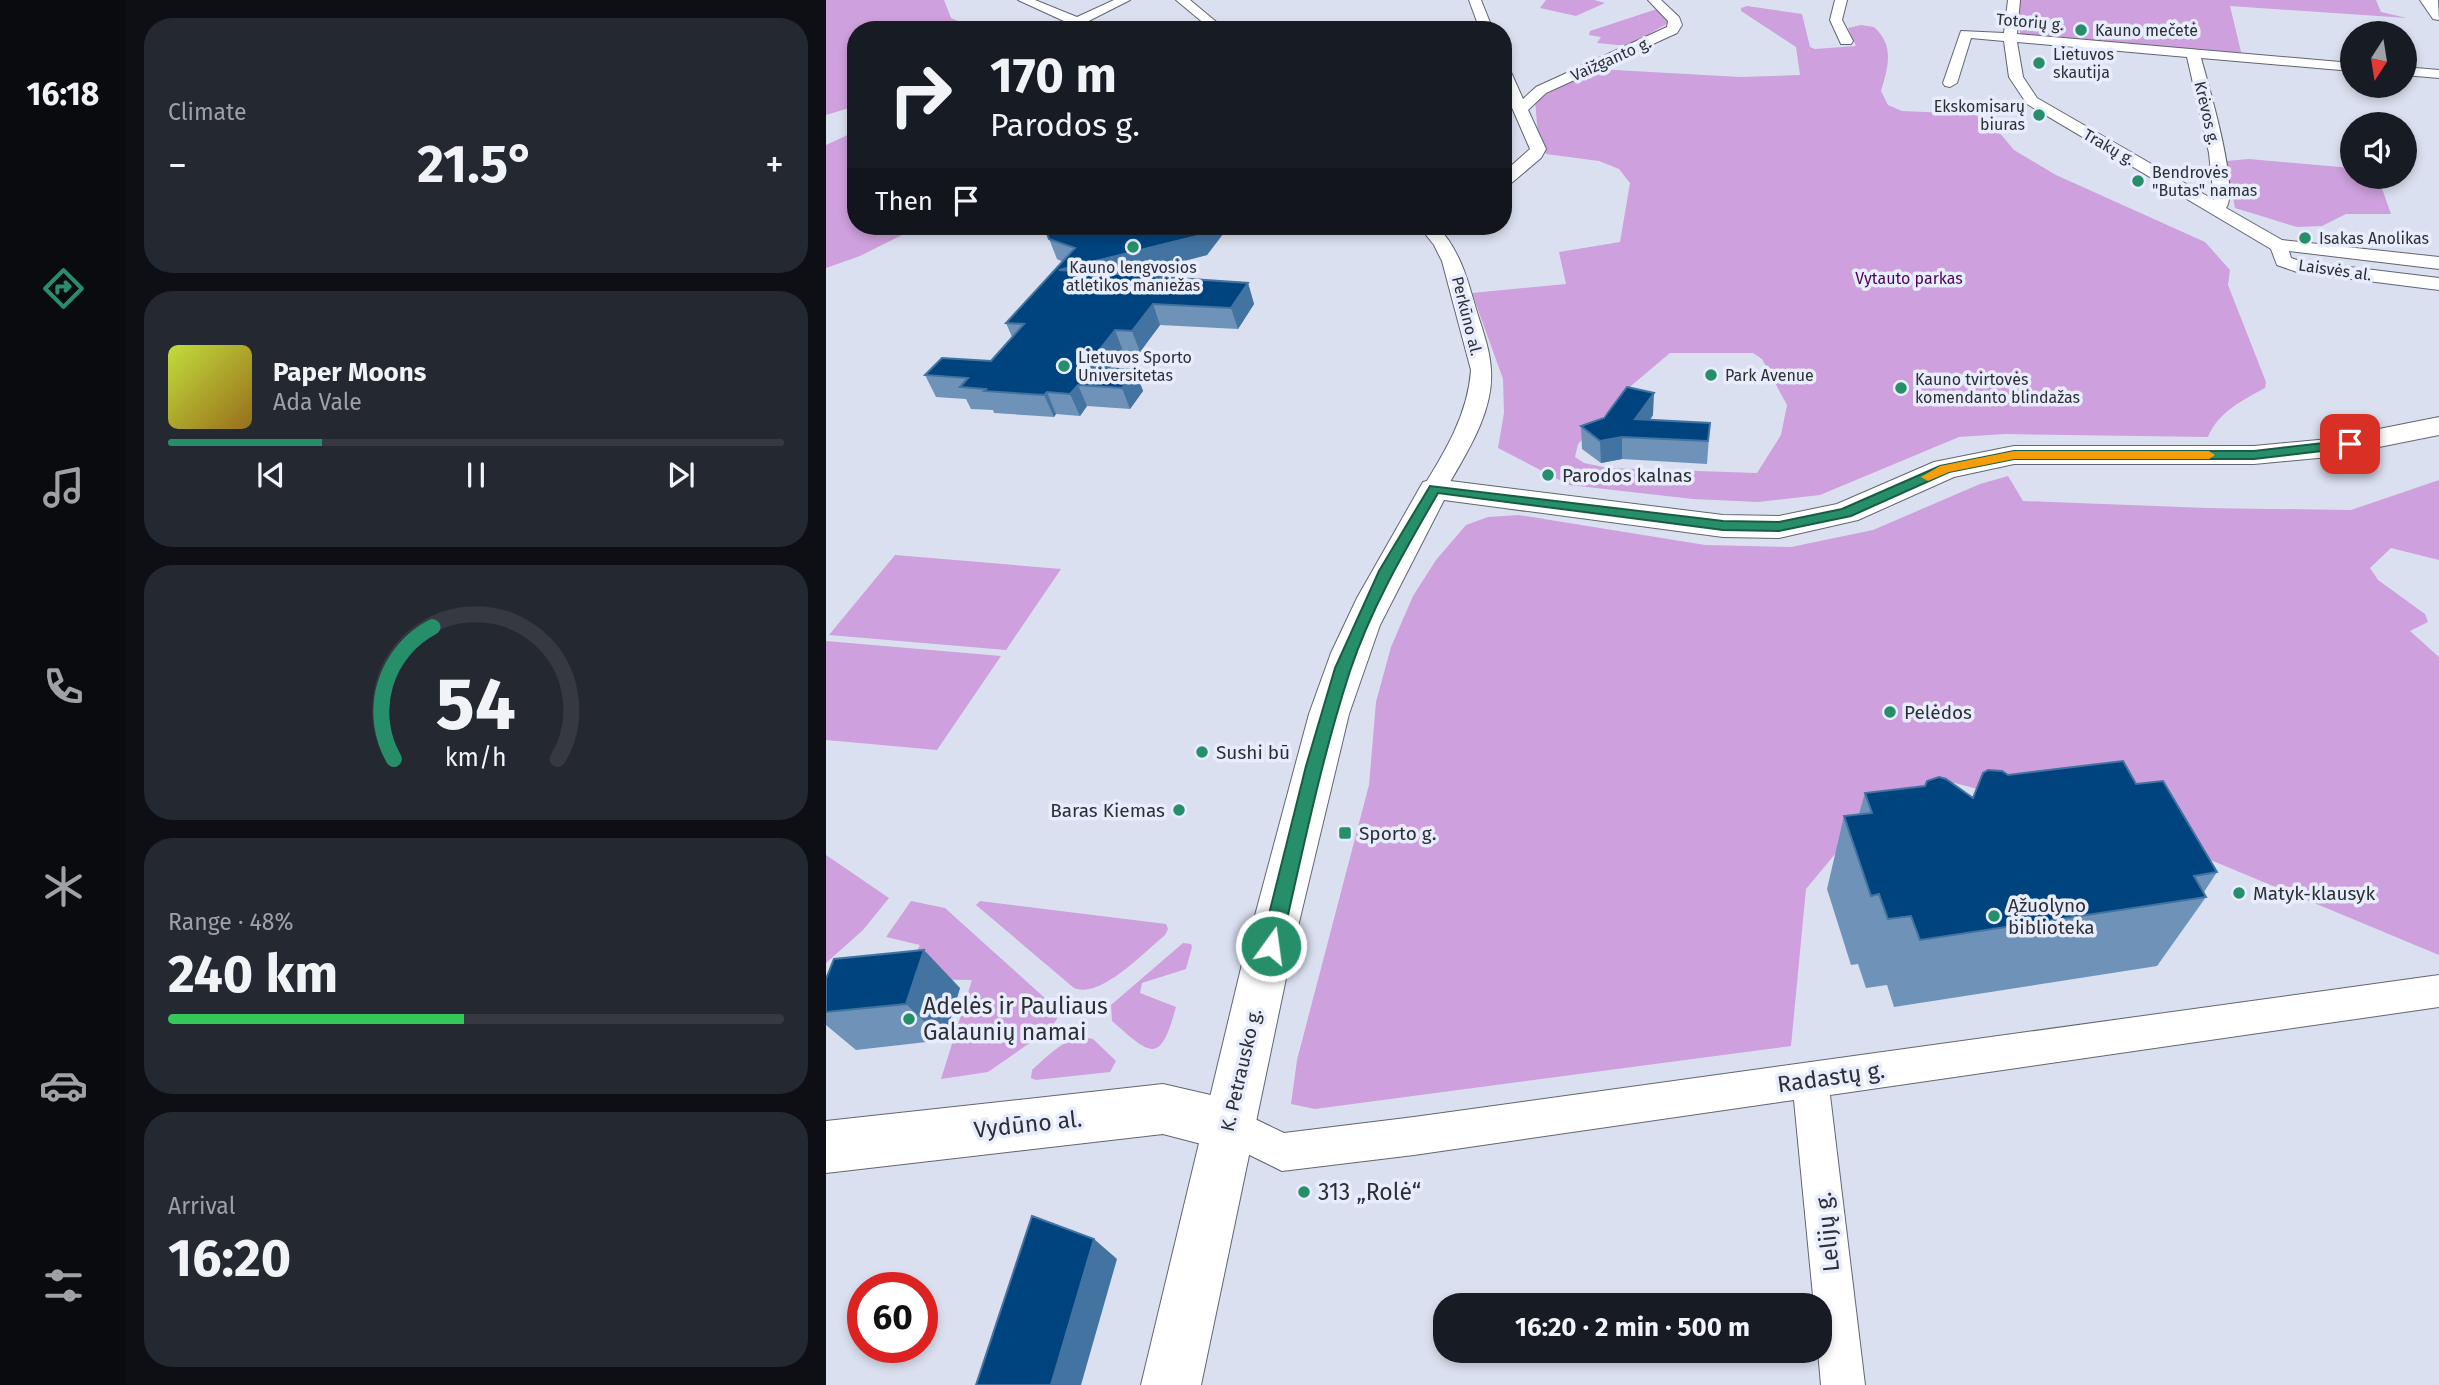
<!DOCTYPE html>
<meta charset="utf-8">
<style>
body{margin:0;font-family:"Fira Sans",sans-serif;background:#242831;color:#f1f3f6;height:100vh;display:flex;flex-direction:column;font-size:26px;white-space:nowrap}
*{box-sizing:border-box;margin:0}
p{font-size:23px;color:#9ea1a6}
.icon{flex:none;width:38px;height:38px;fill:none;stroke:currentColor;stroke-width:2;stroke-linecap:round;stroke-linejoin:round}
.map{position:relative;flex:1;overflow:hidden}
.panel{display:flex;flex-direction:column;gap:18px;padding:18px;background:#0d0f14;width:700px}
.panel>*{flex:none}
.banner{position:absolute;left:21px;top:21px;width:665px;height:214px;border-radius:28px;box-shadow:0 4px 10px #0003;background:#171b24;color:#f1f3f6;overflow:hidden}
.needle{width:46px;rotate:192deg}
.tools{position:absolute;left:1514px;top:21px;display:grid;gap:14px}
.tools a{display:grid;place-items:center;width:77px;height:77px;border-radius:50%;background:#171b24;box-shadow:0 4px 10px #0003;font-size:35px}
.speed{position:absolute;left:21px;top:1272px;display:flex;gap:14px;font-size:35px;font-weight:700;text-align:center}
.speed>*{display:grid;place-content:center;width:91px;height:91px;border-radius:50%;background:#171b24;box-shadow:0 4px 10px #0003;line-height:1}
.speed .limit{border:10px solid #d22;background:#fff;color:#111}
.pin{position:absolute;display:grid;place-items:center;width:60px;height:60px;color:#fff;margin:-30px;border-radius:14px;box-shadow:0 4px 10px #0006}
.me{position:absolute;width:77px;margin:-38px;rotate:14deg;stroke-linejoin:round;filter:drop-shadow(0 0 5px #0008)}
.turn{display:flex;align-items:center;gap:24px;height:147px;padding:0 28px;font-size:32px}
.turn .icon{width:91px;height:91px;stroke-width:2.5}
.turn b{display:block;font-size:49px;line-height:60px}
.then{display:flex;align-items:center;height:66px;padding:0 28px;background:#0003;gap:14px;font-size:26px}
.big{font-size:52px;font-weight:700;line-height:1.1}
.panel .card{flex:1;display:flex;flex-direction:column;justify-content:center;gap:10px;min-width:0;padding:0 24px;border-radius:28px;background:#242831}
.panel .dial{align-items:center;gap:0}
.dial svg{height:182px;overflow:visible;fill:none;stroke:#363941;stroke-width:7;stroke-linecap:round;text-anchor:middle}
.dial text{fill:#f1f3f6;stroke:none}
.song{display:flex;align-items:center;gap:21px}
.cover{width:84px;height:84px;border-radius:10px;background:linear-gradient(135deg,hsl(70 70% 55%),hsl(40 70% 35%))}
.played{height:7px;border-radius:4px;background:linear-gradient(90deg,#278e6a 25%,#363941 25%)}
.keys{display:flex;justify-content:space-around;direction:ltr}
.heat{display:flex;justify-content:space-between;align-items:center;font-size:38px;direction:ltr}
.charge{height:10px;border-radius:5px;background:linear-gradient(90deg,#34c759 48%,#363941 0)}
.trip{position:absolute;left:607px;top:1293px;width:399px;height:70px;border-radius:28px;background:#171b24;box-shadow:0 4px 10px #0003;font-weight:700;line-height:70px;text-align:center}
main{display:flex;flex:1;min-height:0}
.tab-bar{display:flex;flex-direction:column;width:126px;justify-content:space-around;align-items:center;background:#090b0e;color:#9ea1a6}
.tab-bar .icon{width:49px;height:49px}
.tab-bar .active{color:#278e6a}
.tab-bar b{font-size:32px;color:#f1f3f6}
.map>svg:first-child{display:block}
.green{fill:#cea0dd;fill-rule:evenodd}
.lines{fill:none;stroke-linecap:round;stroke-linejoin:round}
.street-casing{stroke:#616573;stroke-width:2}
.secondary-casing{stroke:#616573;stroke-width:2}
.primary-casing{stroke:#616573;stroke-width:2}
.street{fill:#fff;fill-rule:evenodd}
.secondary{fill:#fff;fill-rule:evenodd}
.primary{fill:#fff;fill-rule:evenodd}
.wall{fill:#6e92b8}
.shaded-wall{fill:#4273a1}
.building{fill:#00447f;stroke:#4273a1;stroke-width:2}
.route{fill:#278e6a;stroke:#195c45;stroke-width:2}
.slow{fill:#f59e0b}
.poi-dot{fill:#278e6a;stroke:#e8edfe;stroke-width:2.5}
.labels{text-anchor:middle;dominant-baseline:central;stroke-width:7;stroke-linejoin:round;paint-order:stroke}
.far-street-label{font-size:16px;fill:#2d2f35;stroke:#e8edfe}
.far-poi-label{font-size:16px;fill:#2d2f35;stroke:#e8edfe;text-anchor:start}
.far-park-label{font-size:16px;fill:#4b025e;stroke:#e8edfe}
.poi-label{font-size:19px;fill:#2d2f35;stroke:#e8edfe;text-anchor:start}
.street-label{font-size:19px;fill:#2d2f35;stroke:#e8edfe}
.near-poi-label{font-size:23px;fill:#2d2f35;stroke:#e8edfe;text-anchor:start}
.near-street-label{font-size:23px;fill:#2d2f35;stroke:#e8edfe}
</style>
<main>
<nav class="tab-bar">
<b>16:18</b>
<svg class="icon active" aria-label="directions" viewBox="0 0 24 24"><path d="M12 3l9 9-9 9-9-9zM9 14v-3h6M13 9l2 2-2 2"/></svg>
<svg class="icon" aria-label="music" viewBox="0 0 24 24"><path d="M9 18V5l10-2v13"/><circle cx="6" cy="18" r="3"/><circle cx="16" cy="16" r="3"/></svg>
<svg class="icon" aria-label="phone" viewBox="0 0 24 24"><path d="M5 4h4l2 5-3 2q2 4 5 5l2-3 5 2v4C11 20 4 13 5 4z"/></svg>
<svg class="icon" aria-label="climate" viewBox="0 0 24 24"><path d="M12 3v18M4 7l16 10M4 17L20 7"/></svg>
<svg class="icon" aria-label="car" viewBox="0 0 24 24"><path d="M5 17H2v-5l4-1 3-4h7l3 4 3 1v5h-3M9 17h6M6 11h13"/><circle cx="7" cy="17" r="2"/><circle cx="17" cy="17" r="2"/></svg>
<svg class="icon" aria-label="filters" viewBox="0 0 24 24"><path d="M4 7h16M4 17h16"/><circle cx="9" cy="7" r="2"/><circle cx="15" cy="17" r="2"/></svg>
</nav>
<section class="panel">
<div class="card"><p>Climate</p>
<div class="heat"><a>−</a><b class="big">21.5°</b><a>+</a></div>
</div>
<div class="card">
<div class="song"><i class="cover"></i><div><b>Paper Moons</b><p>Ada Vale</p></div></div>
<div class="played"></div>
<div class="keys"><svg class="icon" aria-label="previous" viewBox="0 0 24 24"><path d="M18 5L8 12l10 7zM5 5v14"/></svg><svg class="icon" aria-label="pause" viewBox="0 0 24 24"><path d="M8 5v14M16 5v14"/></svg><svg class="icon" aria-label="next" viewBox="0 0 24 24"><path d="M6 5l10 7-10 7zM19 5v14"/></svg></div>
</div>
<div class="card dial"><svg viewBox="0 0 100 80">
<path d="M14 69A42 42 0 1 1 86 69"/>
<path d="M14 69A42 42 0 0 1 31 11" stroke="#278e6a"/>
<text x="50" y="56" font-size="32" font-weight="700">54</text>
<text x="50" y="72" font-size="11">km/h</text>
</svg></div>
<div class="card"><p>Range · 48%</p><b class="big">240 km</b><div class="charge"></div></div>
<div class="card"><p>Arrival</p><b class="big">16:20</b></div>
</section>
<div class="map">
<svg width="1613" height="1385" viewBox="0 0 1613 1385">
<rect width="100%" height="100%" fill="#dbe0f0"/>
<g class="green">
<path d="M0,0H118L125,18L152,30H30V106L0,115Z"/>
<path d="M720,0H768L779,3L750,16L714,8Z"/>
<path d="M1194,0H1550L1555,12L1581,18L1404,6L1416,56L1194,35Z"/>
<path d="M921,6L976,14L984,47L989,49L1030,46L1022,28L1035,25L1048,27C1069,46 1062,67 1055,91L1062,105L1076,111L1147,114L1161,118L1188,150L1230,175L1379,242L1404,270L1402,285L1440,382L1439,388C1417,400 1392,412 1382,437L1179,434L1133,437L994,495L932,502L867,499L743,485L672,448L678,413L677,379L646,293L740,284L733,252L794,242L804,183L793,169L773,161L720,154L712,136L709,100L771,69L914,77L974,75L970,47L915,11V8ZM844,353H927L936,359L961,405L955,435L931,473L782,468L758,463L749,457L752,444L806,385Z"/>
<path d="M831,9L844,22L802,46L771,43L775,37L763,35L764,31Z"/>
<path d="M30,131V226H94L34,256L0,268V145Z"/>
<path d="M1423,159L1526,168V177H1552L1565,214H1520L1496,226L1471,227L1409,208L1400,161Z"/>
<path d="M1182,476L1197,501L1381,508L1525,510L1613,480V560L1565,548L1544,568L1552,580L1599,614L1602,622L1584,631L1613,657V955L1327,836L1125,782L1059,794L980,889L965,1046L489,1109L465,1104L471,1060L543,785L550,702L565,647L587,596L610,560L640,525L662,517L693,515L879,545L965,547L1047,530L1154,484Z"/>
<path d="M69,555L235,569L180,650L3,635Z"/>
<path d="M0,641L175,656L111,750L0,740Z"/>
<path d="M0,855L63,898L37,930L0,963Z"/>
<path d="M85,901L119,908L231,1009V1019L224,1029L162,1072L115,1079L146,980L75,979L94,945L60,937Z"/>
<path d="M154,901L340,924L342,929L339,935C318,952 275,999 248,988L150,905Z"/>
<path d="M357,943L365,944L366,947L360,969L316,983L314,993L350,1007C334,1066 325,1055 286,1021L285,1005Z"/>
<path d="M257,1037L267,1039L290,1061L284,1072L210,1080L205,1078L206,1070C222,1056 236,1040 257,1037Z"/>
</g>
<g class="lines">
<defs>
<g id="street">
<path d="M192,0H209L251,17L288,0H304L245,30H228L240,22Z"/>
<path d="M350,0H364L400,30H386Z"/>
<path d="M643,0H655L667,30H654Z"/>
<path d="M822,0H835L853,17L856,25L851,33L720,93L702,110L720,149L715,158L683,185L677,186V173L704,149L677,87V66L684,70L697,99L710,87L841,27L842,21Z"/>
<path d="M1009,0H1021L1016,20L1027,41L1025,44H1015L1004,20Z"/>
<path d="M1182,0H1194L1191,34L1526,63V71L1375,58C1382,84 1414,190 1400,208L1456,240L1613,257V269L1463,251L1465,258L1474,261L1613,278V290L1471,272L1451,265L1445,249L1201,104L1183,77L1178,41L1145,38L1131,83L1124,87L1119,86L1117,83L1135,31L1178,33ZM1191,42L1361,57L1383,153L1388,200L1211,98L1197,77Z"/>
<path d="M1578,67L1613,70V78L1578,75Z"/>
<path d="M593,226H611C632,248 640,274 648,302C654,324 664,347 665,370C668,412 640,454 620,489L616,494L608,496L600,494L596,489C619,452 642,414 645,370L616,261L608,245Z"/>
<path d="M1613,975V1007L1004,1095L1039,1385H995L992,1351L994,1306H988L968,1100L588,1155L456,1171L389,1138L383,1125L389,1112L402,1106L458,1133L588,1117Z"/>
</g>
<path id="secondary" d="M337,1084L402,1099L420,1107L428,1125L420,1143L402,1151L337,1134L0,1173V1121Z"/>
<g id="primary">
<path d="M1594,0H1612L1613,20L1607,19Z"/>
<path d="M1613,417V435L1503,457L1428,464H1188L1128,477L1032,520L953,538L897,537L618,500L554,625L523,714L463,964L375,1385H315L416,964L483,714L505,653L531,598L597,482L608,479L897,515L953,516L1011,504L1108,462L1188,446H1428L1503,439Z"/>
</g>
</defs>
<use href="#street" class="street-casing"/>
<use href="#secondary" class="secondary-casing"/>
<use href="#primary" class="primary-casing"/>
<use href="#street" class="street"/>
<use href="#secondary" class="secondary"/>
<use href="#primary" class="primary"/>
</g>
<g class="wall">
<path d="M218,226H403L381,255L303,275L422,283L428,304L412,329L334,325L314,352L297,351L284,368L309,370L317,391L304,409L261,406L254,416L230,414L228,417L168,413L167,410L145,409L140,399L110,397L99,375L165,361L186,337L180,323L237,262L231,259Z"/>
<path d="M827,415L824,420L884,423L881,464L796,459L775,463L756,449L755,426L778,418Z"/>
<path d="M1182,775L1310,784L1391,872L1378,892L1380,897L1331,966L1068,1007L1061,985L1040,988L1032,964L1025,965L1001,889L1018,816L1033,814L1039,793L1147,798Z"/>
<path d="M0,979L134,988L118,1040L30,1050L0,1025Z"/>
</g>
<g class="shaded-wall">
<path d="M382,226H403L381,255L242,291L233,270Z"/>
<path d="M422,283L428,304L412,329L405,308Z"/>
<path d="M327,304L334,325L314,352L306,331Z"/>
<path d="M289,330L297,351L270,386L260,367Z"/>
<path d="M309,370L317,391L304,409L296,388Z"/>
<path d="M252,385L261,406L254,416L244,394Z"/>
<path d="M221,392L230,414L228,417L218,395Z"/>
<path d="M828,393L827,415L811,438L809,419Z"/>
<path d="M796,437V459L775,463L774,441Z"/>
<path d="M98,950L134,988L118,1040L80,1004Z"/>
<path d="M268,1239L291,1259L255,1385H225Z"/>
</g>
<g class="building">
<path d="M218,226H382L375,235L233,270L422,283L405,308L327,304L306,331L289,330L260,367L309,370L296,388L252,385L244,394L221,392L218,395L158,391L160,389L134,387L142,378L99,375L116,358L165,361L198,324L180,323L249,248L223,239Z"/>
<path d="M801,387L828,393L809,419L884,423L882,441L796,437L774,441L755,426L778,418Z"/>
<path d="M1297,761L1310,784L1337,781L1391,872L1368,876L1380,897L1094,940L1085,916L1062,919L1053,894L1045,896L1018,816L1046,813L1039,793L1099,786L1101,781L1113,777L1120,779L1147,798L1157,773L1162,770L1176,771L1182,775Z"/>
<path d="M98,950L80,1004L0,1012V979L8,959Z"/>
<path d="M206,1216L268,1239L225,1385H150Z"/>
</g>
<path class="route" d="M1524,440L1529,442V447L1428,459H1188L1123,472L1025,516L953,531L897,530L612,493C579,550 545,608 524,671C495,760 476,854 455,946L452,952L445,954L438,952L435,946L480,766L509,668L553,571L604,486L897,521L953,522L1016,509L1114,466L1188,451H1428Z"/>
<path class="slow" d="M1188,451H1383L1389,455L1383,459H1188L1123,472L1102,481L1095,477L1114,466Z"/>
<g class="poi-dot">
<circle cx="1255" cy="30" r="7"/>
<circle cx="1213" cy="63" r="7"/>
<circle cx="1213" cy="115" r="7"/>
<circle cx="1312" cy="181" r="7"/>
<circle cx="1479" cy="238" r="7"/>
<circle cx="307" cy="247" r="7"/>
<circle cx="238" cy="366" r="7"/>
<circle cx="885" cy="375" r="7"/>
<circle cx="1075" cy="388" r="7"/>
<circle cx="722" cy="475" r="7"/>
<circle cx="1064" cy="712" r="7"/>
<circle cx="376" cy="752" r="7"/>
<circle cx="353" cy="810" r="7"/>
<rect x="512" y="826" width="14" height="14" rx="3.5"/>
<circle cx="1413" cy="893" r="7"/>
<circle cx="1168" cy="916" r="7"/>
<circle cx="83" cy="1019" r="7"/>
<circle cx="478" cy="1192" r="7"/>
</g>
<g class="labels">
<g class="far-street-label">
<text transform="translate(1204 22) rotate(5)">Totorių g.</text>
<text transform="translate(785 59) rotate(-24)">Vaižganto g.</text>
<text transform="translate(1381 113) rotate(77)">Krėvos g.</text>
<text transform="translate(1283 147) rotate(30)">Trakų g.</text>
<text transform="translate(1509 270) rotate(8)">Laisvės al.</text>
<text transform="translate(641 316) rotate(76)">Perkūno al.</text>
</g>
<g class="far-poi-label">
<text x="1269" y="30">Kauno mečetė</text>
<text x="1227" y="54">Lietuvos<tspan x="1227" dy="18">skautija</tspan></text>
<text x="1199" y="106" text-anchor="end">Ekskomisarų<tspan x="1199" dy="18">biuras</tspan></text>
<text x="1326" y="172">Bendrovės<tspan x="1326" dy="18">"Butas" namas</tspan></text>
<text x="1493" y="238">Isakas Anolikas</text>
<text x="307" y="267" text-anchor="middle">Kauno lengvosios<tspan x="307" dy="18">atletikos maniežas</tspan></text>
<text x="252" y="357">Lietuvos Sporto<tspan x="252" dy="18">Universitetas</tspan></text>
<text x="899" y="375">Park Avenue</text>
<text x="1089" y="379">Kauno tvirtovės<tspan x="1089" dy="18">komendanto blindažas</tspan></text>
</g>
<g class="far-park-label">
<text x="1083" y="278">Vytauto parkas</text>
</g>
<g class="poi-label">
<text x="736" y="475">Parodos kalnas</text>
<text x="1078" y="712">Pelėdos</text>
<text x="390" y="752">Sushi bū</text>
<text x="339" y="810" text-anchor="end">Baras Kiemas</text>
<text x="533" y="833">Sporto g.</text>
<text x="1427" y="893">Matyk-klausyk</text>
<text x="1182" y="905">Ąžuolyno<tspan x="1182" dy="22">biblioteka</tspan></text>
</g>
<g class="street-label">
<text transform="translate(415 1070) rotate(-77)">K. Petrausko g.</text>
</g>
<g class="near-poi-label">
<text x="97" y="1006">Adelės ir Pauliaus<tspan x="97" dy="26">Galaunių namai</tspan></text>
<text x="492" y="1192">313 „Rolė“</text>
</g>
<g class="near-street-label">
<text transform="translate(1005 1077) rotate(-8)">Radastų g.</text>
<text transform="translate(202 1124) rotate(-6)">Vydūno al.</text>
<text transform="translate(1001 1232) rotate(-96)">Lelijų g.</text>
</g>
</g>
</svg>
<div class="tools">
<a><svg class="needle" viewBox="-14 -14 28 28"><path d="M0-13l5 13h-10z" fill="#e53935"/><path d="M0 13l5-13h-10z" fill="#9ea1a6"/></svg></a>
<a><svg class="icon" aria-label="sound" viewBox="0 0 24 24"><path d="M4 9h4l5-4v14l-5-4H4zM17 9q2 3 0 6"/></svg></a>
</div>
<div class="speed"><div class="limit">60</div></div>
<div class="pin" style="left:1524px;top:444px;background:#d93025"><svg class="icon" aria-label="arrive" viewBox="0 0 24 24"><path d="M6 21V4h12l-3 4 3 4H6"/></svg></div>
<svg class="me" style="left:445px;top:946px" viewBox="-20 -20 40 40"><circle r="17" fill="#278e6a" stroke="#fff" stroke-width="3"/><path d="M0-11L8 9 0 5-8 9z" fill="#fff"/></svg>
<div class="trip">16:20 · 2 min · 500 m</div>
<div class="banner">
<div class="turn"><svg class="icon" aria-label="right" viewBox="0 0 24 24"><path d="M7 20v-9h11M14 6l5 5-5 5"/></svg><div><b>170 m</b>Parodos g.</div></div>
<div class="then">Then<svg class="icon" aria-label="arrive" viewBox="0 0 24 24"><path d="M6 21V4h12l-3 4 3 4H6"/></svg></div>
</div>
</div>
</main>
